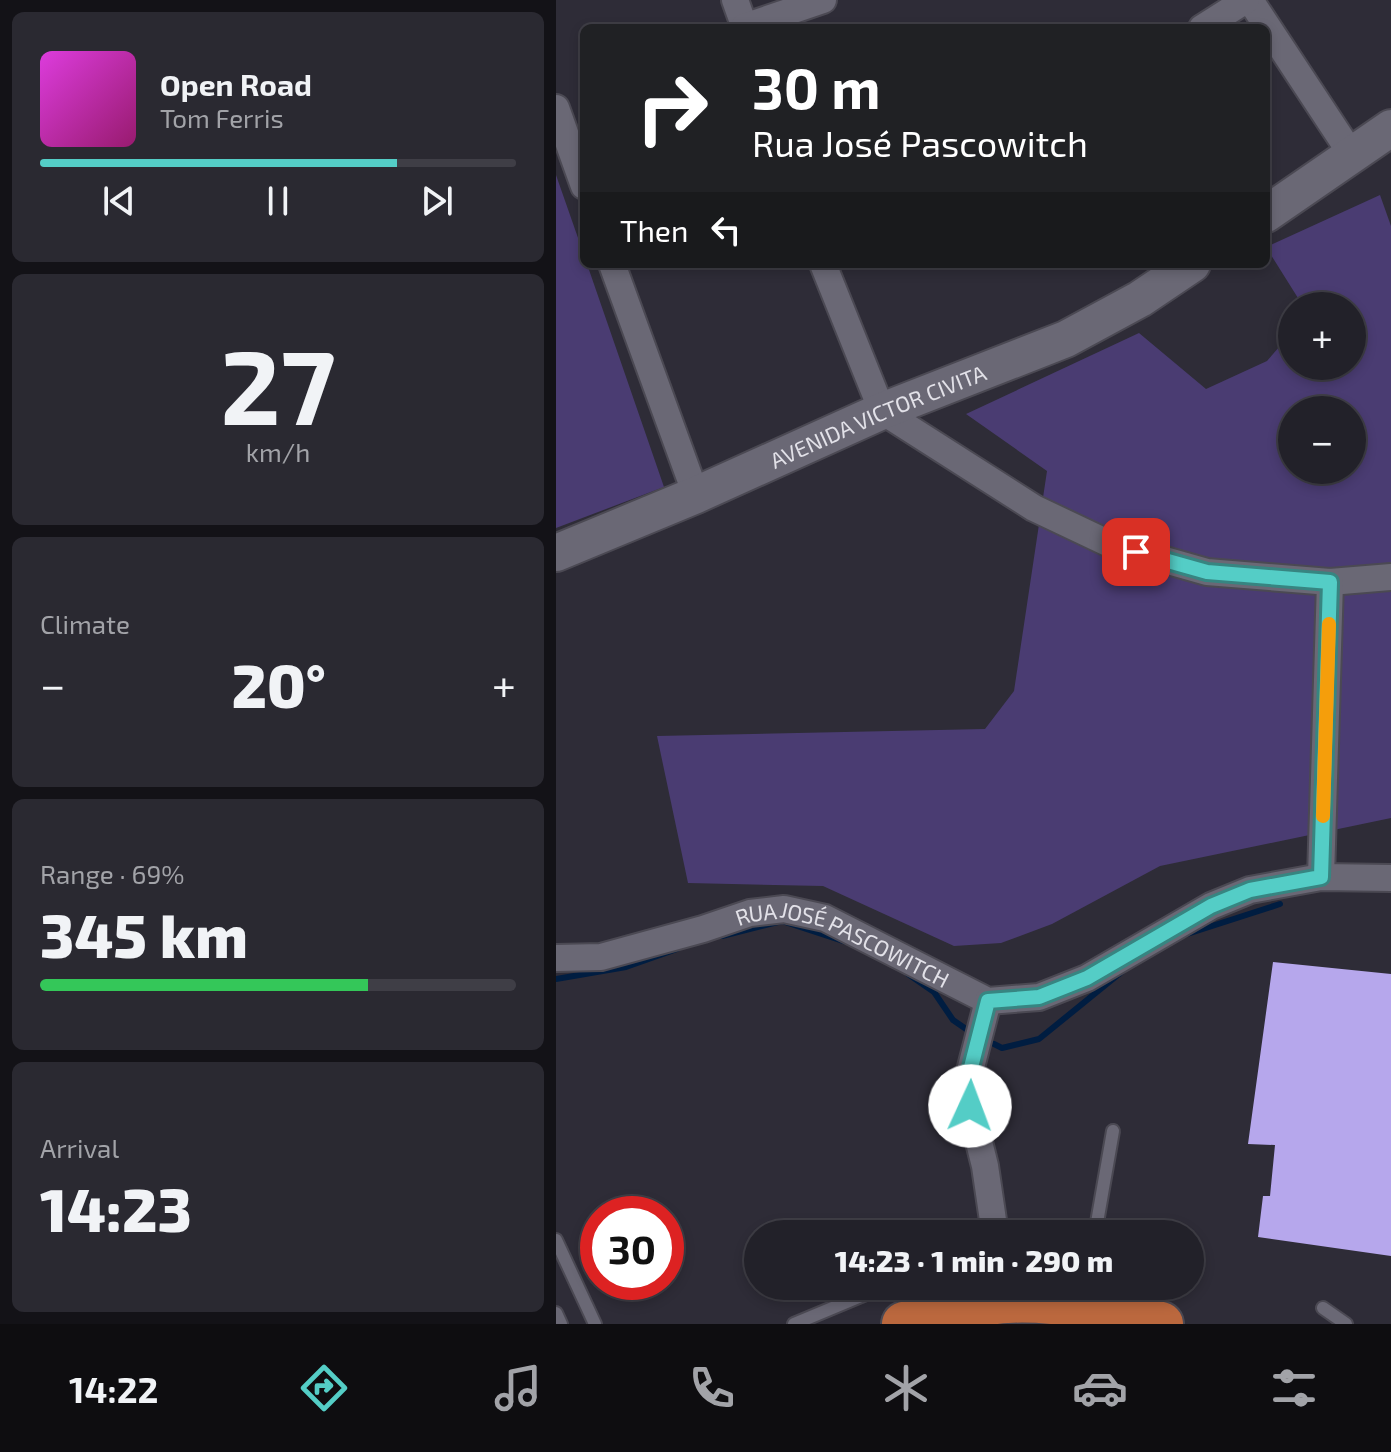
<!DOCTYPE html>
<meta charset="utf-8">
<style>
body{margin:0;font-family:"Exo 2",sans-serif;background:#2a2931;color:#f1f3f6;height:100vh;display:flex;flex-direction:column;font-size:30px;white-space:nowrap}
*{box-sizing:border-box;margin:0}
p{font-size:26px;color:#a2a3a8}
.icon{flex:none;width:44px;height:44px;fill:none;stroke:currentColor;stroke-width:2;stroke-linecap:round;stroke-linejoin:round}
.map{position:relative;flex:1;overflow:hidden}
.drawer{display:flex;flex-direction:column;gap:12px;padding:12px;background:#131217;width:556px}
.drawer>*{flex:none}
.top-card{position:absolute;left:24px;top:24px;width:690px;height:244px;border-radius:12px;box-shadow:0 4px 12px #0003,0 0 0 2px #3f3e46;background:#202124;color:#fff;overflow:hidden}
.fabs{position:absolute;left:722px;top:292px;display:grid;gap:16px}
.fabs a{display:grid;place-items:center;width:88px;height:88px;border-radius:50%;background:#222129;box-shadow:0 4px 12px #0003,0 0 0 2px #3f3e46;font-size:40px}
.speed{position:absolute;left:24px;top:1196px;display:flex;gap:16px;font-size:40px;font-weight:700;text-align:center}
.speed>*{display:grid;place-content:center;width:104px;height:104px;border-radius:50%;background:#222129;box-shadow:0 4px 12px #0003,0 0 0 2px #3f3e46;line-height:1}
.speed .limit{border:12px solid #d22;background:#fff;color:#111}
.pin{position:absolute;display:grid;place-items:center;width:68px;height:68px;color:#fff;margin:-34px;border-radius:16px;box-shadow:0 4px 12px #0006}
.me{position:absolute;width:88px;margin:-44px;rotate:2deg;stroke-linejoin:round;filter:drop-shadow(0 0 6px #0008)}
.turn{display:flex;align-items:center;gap:28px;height:168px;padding:0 40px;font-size:36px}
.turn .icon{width:104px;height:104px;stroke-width:2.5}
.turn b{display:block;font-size:56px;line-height:68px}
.then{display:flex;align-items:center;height:76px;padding:0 40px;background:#0003;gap:16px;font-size:30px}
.big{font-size:60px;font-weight:800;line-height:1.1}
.drawer .tile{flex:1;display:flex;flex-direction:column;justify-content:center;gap:12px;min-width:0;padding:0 28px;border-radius:12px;background:#2a2931}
.drawer .dial{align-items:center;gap:0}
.dial b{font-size:104px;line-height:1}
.song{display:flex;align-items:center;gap:24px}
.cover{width:96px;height:96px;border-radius:12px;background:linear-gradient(135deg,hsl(300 70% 55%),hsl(320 70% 35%))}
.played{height:8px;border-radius:4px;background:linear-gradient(90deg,#54cdc6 75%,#3f3e46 75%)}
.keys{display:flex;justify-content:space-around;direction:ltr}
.heat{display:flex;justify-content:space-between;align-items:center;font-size:44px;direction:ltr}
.charge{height:12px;border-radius:6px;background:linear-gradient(90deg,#34c759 69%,#3f3e46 0)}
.trip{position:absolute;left:188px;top:1220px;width:460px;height:80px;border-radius:40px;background:#222129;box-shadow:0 4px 12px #0003,0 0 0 2px #3f3e46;font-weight:800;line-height:80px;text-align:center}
.tab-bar{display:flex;height:128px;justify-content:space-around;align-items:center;background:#0e0d10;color:#a2a3a8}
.tab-bar .icon{width:56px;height:56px}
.tab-bar .selected{color:#54cdc6}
.tab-bar b{font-size:36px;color:#f1f3f6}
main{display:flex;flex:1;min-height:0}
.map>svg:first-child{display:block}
.green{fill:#4a3c72;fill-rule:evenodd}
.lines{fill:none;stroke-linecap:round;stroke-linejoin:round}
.stream{stroke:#001d41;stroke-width:6}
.building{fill:#b6a7ec}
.lane-casing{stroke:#4b4953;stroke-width:16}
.street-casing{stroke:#4b4953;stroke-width:30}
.secondary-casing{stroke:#4b4953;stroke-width:40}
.highway-casing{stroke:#4b4953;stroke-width:48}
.lane{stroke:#6a6875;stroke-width:12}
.street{stroke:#6a6875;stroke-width:26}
.secondary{stroke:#6a6875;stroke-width:36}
.highway{stroke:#bb683e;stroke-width:44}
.route-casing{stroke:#378581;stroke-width:20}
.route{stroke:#54cdc6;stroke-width:14}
.slow{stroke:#f59e0b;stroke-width:14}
.labels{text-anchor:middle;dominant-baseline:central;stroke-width:8;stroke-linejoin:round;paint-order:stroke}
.street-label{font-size:22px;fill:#e2e1e8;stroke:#2e2c37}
</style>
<main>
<section class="drawer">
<div class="tile">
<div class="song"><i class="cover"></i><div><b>Open Road</b><p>Tom Ferris</p></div></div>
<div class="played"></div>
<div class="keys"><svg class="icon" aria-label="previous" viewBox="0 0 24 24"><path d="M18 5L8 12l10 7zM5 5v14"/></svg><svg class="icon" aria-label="pause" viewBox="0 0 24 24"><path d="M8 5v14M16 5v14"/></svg><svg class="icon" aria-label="next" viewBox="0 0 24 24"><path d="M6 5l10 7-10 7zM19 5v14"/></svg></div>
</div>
<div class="tile dial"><b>27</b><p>km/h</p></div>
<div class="tile"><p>Climate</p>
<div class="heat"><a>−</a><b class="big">20°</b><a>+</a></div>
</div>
<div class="tile"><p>Range · 69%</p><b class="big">345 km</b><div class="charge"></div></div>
<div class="tile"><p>Arrival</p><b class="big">14:23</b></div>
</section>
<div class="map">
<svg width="835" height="1324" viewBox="0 0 835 1324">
<rect width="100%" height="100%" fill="#2e2c37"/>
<g class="green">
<path d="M0,175L28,255V264H31L108,487L0,528Z"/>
<path d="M824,195L835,226V818L604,866L496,924L445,943L398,946L267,886L132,883L101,736L429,729L458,691L491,471L410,414L583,333L650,389L711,361L736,332V366H796V306H747L710,247ZM736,410H796V470H736Z"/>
</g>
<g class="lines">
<g class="stream">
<path d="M166,936L226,921L290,942"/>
<path d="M625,936L724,904"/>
<path d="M352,974L378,992L397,1020L410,1029"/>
<path d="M0,979L70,967L121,949"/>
<path d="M438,1044L446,1048L483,1039L568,970"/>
</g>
</g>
<path class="building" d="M717,962L835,974V1256L702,1237L707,1196H714L719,1145L692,1144Z"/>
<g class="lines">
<defs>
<g id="lane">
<path d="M539,1234L557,1131"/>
<path d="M0,1240L39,1324"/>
<path d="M767,1308L790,1324"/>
<path d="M0,1313L5,1324"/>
<path d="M238,1324L329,1286"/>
</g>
<g id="street">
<path d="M179,0L189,28"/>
<path d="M694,0L796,155"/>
<path d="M188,27L267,0"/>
<path d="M646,28L690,0"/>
<path d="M0,108L28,186"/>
<path d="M56,264L140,495"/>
<path d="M267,264L326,411L478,508L556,545L651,572L774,582L835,577"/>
<path d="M765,877L774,582"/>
<path id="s1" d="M0,958L45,957L147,929L194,913L228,909L269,918L432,1001L483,997L531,978L655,906L694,890L765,877L835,878"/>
<path d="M432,1001L413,1075L414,1106L429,1166L439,1234"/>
</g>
<g id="secondary">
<path d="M710,214L835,128"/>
<path id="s2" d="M0,553L140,495L326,411L510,339L584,299L636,264"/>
</g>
<path id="highway" d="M348,1324C377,1317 422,1302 451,1301C503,1298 555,1311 605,1324"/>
</defs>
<use href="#lane" class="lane-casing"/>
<use href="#street" class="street-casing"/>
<use href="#secondary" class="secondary-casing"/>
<use href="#highway" class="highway-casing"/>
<use href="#lane" class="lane"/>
<use href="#street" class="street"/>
<use href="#secondary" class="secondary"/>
<use href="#highway" class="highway"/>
</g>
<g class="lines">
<defs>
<path id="route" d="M414,1106L413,1075L432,1001L483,997L531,978L655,906L694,890L765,877L774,582L651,572L580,552"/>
</defs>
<use href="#route" class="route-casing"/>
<use href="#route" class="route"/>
<path class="slow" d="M767,816L773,624"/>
</g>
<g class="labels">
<g class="street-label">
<text stroke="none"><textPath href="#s2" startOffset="350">AVENIDA VICTOR CIVITA</textPath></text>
<text stroke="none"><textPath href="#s1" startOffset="300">RUA JOSÉ PASCOWITCH</textPath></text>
</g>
</g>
</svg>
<div class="fabs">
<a>+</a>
<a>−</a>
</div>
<div class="speed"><div class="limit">30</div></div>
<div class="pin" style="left:580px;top:552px;background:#d93025"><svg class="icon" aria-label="arrive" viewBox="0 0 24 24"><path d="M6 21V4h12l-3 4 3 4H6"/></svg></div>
<svg class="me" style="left:414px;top:1106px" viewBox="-20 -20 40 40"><circle r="19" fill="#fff"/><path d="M0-13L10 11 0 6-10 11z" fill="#54cdc6"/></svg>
<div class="trip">14:23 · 1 min · 290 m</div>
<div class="top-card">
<div class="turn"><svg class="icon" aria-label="right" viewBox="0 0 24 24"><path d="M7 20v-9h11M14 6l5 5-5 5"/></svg><div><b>30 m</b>Rua José Pascowitch</div></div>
<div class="then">Then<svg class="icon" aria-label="left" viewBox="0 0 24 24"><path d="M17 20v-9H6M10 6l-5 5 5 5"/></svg></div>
</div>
</div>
</main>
<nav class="tab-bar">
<b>14:22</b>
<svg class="icon selected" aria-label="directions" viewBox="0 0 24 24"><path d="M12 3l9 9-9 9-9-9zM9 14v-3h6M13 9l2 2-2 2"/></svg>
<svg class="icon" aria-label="music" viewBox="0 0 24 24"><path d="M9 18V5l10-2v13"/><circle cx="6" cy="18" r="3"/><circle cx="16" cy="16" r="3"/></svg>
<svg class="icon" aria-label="phone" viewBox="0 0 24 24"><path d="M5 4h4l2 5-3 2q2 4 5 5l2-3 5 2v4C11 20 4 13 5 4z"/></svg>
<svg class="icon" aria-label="climate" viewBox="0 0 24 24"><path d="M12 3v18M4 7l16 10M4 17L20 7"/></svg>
<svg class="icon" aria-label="car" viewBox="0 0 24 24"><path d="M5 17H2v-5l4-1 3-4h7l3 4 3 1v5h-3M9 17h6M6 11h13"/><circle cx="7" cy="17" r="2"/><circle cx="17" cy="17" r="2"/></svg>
<svg class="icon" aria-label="filters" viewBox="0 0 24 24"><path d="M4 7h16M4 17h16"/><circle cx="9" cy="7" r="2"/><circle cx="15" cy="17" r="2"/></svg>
</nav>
